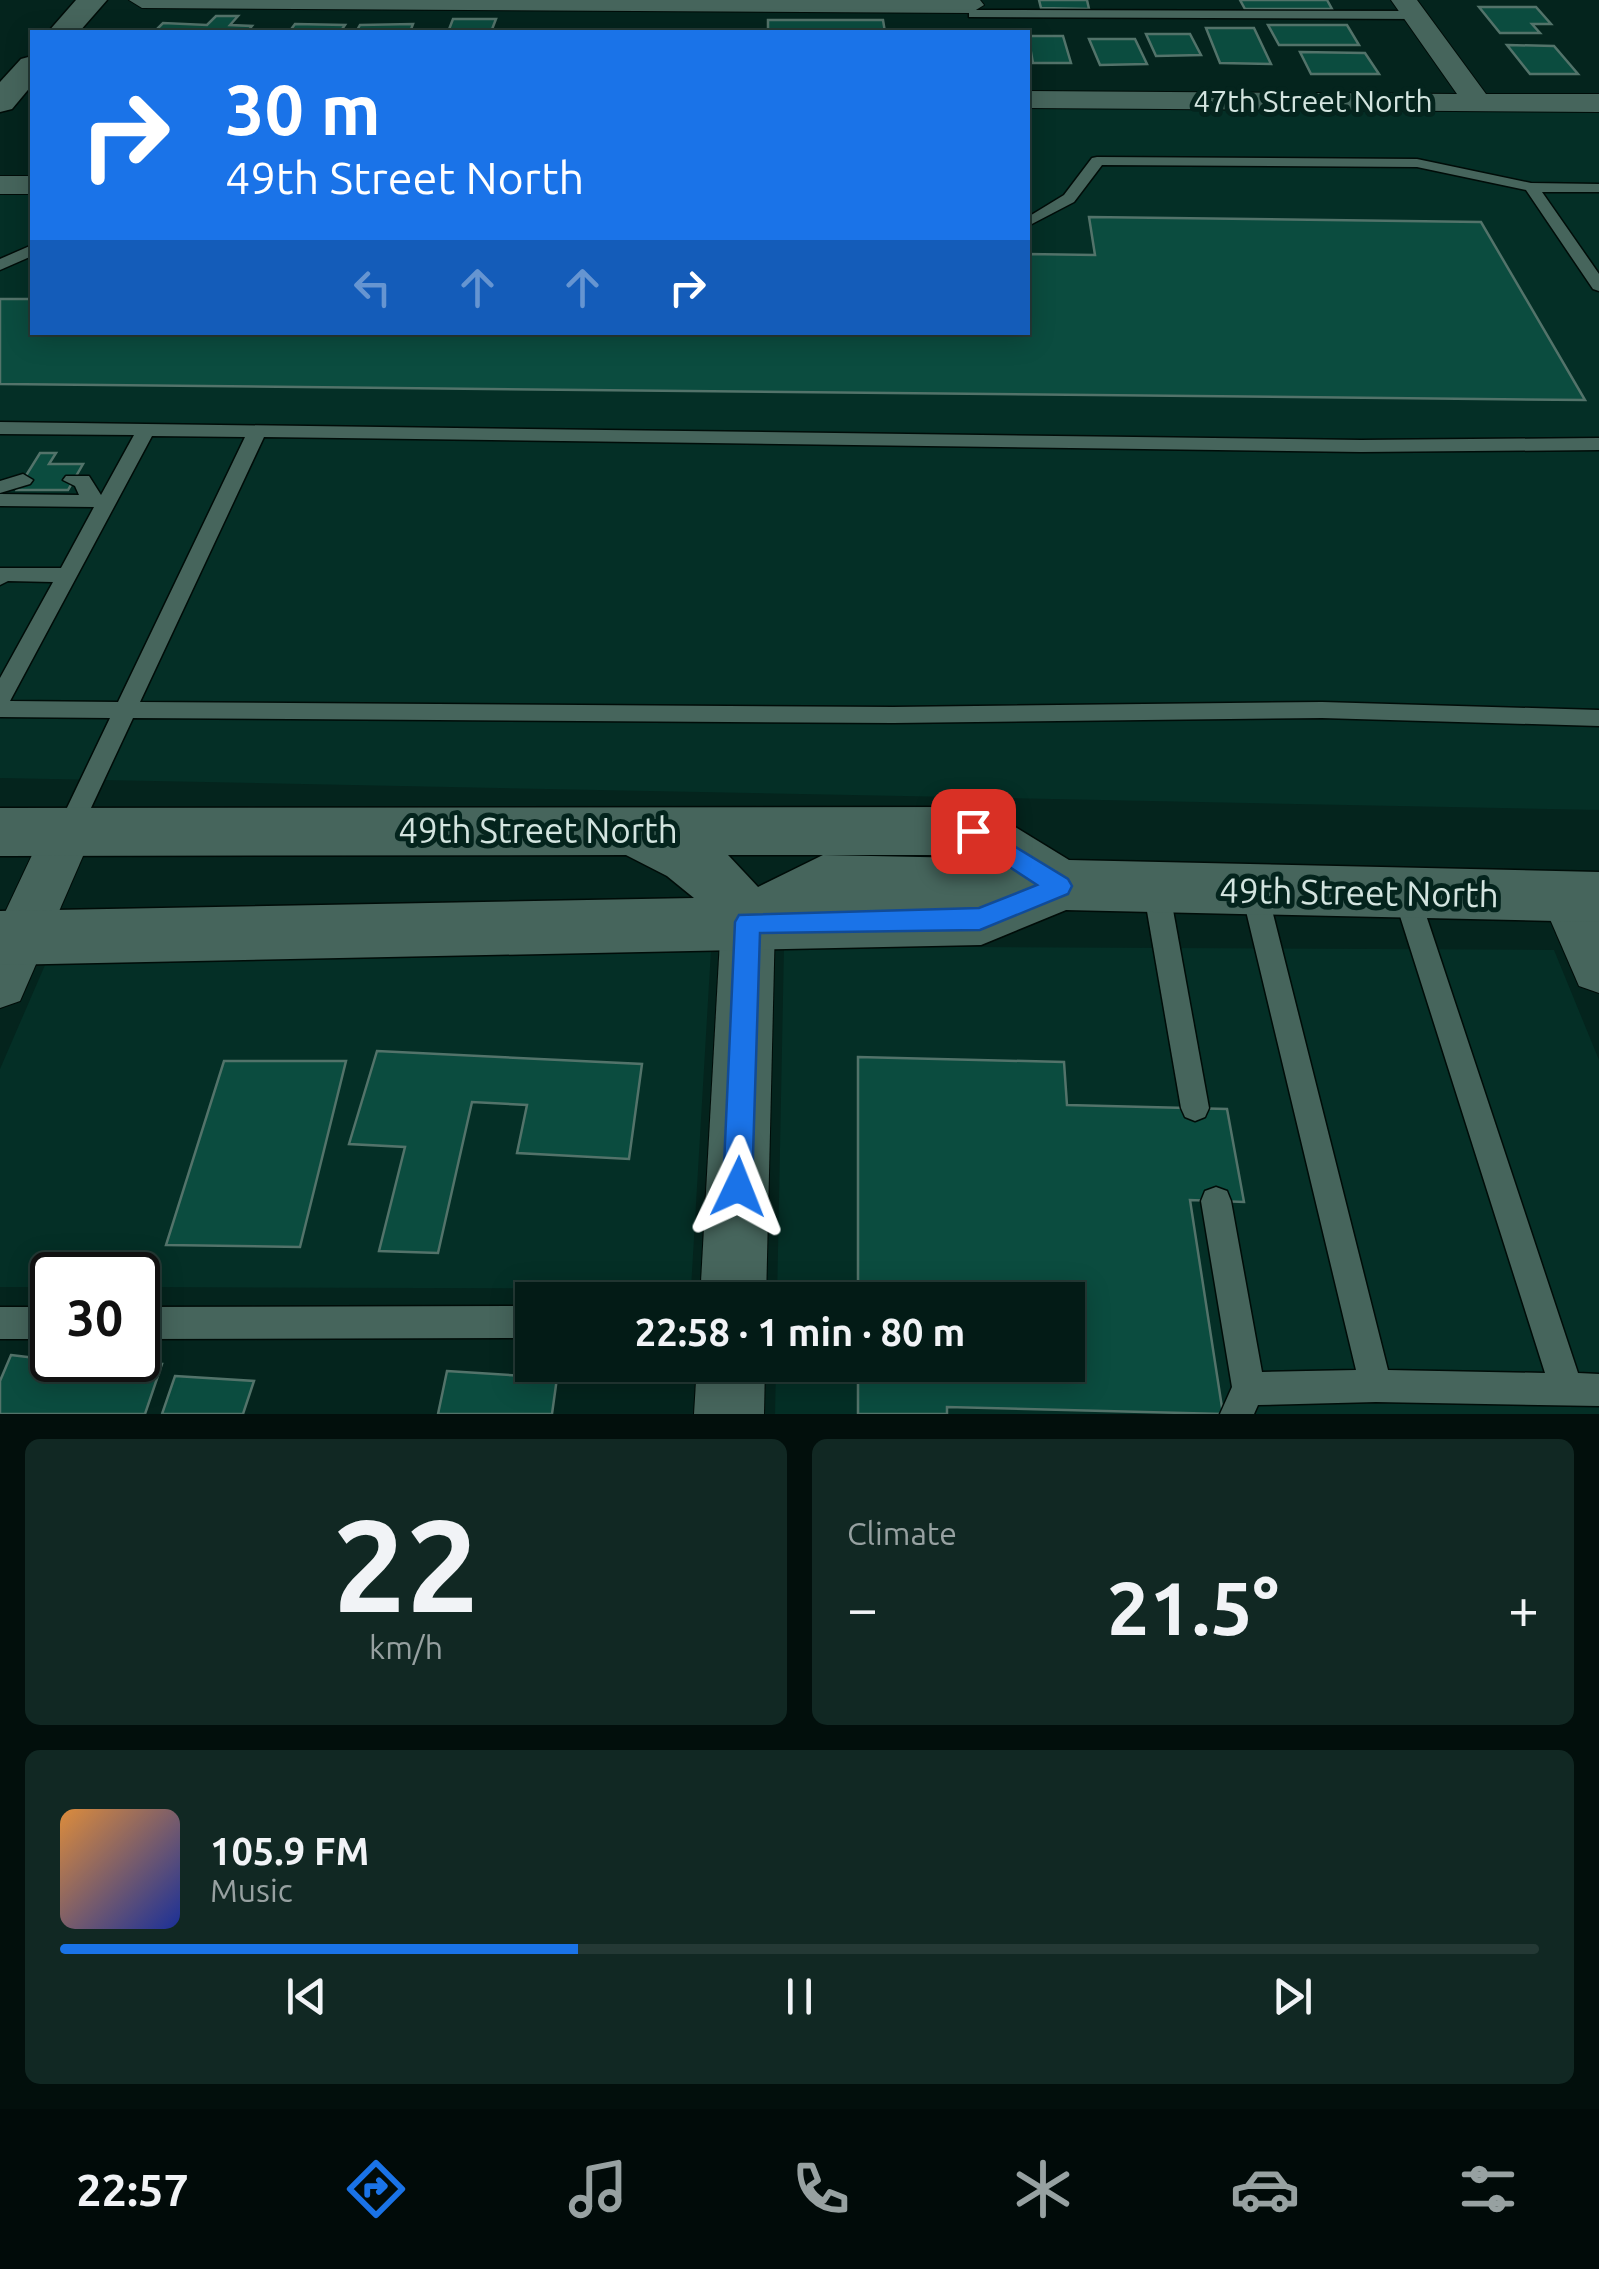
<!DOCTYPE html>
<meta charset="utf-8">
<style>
body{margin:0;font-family:Ubuntu,sans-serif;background:#112823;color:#f1f3f6;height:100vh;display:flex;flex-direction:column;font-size:38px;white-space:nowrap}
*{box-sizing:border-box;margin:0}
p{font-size:32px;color:#97a1a1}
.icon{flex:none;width:55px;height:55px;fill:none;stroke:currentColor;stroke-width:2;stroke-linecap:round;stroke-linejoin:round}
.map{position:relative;height:1414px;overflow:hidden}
.side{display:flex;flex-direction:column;gap:25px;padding:25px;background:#020f0c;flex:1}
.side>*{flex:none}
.top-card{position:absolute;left:30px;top:30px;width:1000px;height:305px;border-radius:0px;box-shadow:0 5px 25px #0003,0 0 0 2px #243935;background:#1a73e8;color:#fff;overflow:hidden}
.speed{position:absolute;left:30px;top:1252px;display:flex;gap:20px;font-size:50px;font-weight:700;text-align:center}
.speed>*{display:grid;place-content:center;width:130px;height:130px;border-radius:50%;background:#031b16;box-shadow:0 5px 25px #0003,0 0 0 2px #243935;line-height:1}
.speed .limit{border:5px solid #111;border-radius:15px;background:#fff;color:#111}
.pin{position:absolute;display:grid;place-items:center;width:85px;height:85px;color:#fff;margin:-42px;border-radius:20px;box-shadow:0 5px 15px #0006}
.me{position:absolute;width:110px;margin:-55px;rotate:2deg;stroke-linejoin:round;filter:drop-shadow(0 0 8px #0008)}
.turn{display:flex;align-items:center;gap:35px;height:210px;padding:0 30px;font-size:45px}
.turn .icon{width:130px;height:130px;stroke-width:2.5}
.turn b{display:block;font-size:70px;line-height:85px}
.lanes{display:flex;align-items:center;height:95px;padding:0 30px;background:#0003;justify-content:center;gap:50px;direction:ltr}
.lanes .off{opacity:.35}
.big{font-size:75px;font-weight:700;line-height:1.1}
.side .card{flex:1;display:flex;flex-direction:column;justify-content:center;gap:15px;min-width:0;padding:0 35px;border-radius:15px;background:#112823}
.side .dial{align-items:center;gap:0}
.dial b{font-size:130px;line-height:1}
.song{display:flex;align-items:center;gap:30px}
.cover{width:120px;height:120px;border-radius:15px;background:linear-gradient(135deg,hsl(30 70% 55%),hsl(230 70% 35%))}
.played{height:10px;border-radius:5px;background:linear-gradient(90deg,#1a73e8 35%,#243935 35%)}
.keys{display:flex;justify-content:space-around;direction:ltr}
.heat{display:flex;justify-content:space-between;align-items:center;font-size:55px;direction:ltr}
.side .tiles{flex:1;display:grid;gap:25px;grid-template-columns:1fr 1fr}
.card:last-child{grid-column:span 2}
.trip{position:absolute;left:515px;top:1282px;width:570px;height:100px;border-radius:0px;background:#031b16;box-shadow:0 5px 25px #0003,0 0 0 2px #243935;font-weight:700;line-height:100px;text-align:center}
.menu{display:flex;height:160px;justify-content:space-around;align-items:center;background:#010b09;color:#97a1a1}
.menu .icon{width:70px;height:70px}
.menu .selected{color:#1a73e8}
.menu b{font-size:45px;color:#f1f3f6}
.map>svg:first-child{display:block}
.built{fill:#042f26}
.building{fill:#0b4c3f;stroke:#53736a;stroke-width:2.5}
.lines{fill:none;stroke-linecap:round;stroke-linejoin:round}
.service-casing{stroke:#000c08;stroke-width:3}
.minor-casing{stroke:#000c08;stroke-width:2}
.secondary-casing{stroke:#000c08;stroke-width:3}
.service{fill:#46655c;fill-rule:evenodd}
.minor{fill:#46655c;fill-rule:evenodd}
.secondary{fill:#46655c;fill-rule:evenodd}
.route{fill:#1a73e8;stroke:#114b97;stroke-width:2.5}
.labels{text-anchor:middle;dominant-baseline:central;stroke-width:10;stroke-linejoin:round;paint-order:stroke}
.far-street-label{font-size:30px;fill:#d3e4df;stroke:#04241d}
.street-label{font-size:35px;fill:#d3e4df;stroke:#04241d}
</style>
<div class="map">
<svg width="1599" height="1414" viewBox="0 0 1599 1414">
<rect width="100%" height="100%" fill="#04241d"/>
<g class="built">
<path d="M1028,107L1599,111V810L0,778V194H32V332H1028Z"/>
<path d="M784,946L1554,950L1599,1060V1414H775L776,1365H1068V1300H777Z"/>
<path d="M711,950L691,1289L138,1287V1275H52V1287H0V1069L45,965Z"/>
</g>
<g class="building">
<path d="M1039,0H1087L1089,9L1041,8Z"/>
<path d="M1240,0H1327L1332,9H1245Z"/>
<path d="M1479,7H1536L1551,24H1532L1540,33H1500Z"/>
<path d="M216,16H238L230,25L252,26L247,32H154L163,23L207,25Z"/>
<path d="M453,19H496L491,32H448Z"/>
<path d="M768,20H883L885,32H768Z"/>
<path d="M295,24L345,25L340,32H289Z"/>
<path d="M413,24L410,32H356L360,25Z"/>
<path d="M1268,25H1347L1359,45H1279Z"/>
<path d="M1206,28H1254L1271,64L1220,63Z"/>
<path d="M1146,34H1190L1201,55L1156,56Z"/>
<path d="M1028,36H1063L1071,63H1033Z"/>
<path d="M1089,39H1135L1147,64L1100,65Z"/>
<path d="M1507,45L1554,46L1578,74H1530Z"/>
<path d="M1300,52L1365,53L1379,74H1311Z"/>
<path d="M1089,217L1481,222L1585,400L0,384V299H32V332H1028V254L1095,255Z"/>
<path d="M40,453H56L49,464H83L68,490H17Z"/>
<path d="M377,1051L642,1064L629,1159L517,1153L527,1105L472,1102L438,1253L379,1251L405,1147L349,1144Z"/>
<path d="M858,1057L1064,1062L1067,1105L1227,1109L1244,1202L1190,1200L1223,1414L947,1407V1414H858V1365H1068V1300H858Z"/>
<path d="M224,1061H346L300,1247L166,1245Z"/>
<path d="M11,1355L52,1360L162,1364L145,1414H0V1381Z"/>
<path d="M447,1371L557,1378L552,1414H438Z"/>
<path d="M175,1376L254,1381L243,1414H162Z"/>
</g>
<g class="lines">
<defs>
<g id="service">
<path d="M973,10L1415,11L1421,15L1415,19L969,17V11Z"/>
<path d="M1097,157L1417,159L1531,183L1599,184V192H1542L1599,274V291L1593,289L1526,190L1417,167L1102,165L1074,202L1028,226V217L1064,195L1092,158Z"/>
<path d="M32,245V256L0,270V259Z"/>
<path d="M0,422L1361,440L1599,438V450L1361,452L264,437L140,702L893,707L1322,702L1599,710V726L1322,718L893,723L133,718L76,840L67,843L58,840L55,833L110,718L0,717V678L53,582L8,581L0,585V568H61L94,507L0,506V494L79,495L75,486L63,480L66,476H89L101,495L134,435L0,434ZM152,436L245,437L118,702L10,701Z"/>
<path d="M23,474L33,480L30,484L0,493V481Z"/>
<path d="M1156,878L1165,881L1169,888L1209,1108L1205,1117L1195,1121L1185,1117L1181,1108L1143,888L1147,881Z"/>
<path d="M1254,880L1263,883L1267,890L1388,1370L1545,1373L1393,894L1397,887L1406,884L1415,887L1419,894L1578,1373L1599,1374V1406L1376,1402L1258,1405L1254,1414H1220L1232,1387L1201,1201L1205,1191L1216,1187L1227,1191L1231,1201L1262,1372L1356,1370L1241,890L1245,883Z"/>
<path d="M532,1306V1338L138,1339V1307Z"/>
<rect x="0" y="1307" width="52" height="32"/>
</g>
<g id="minor">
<path d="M129,0H980L984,5L971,13L142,8Z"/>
<path d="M1391,0H1417L1486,94H1599V112L1028,108V91L1457,94Z"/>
<rect x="0" y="176" width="32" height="18"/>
<path d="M67,813L85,819L93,833L20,1001L0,1008V923L49,819Z"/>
<path d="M1567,874L1586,880L1599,908V993L1579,986L1540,896L1548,880Z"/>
<path d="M748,899L767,906L775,922L766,1300H700L721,922L729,906Z"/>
<path d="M697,1365H765L764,1414H694Z"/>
</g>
<g id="secondary">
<path d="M76,0H107L79,32H48Z"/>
<path d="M32,56V85L12,109L0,112V82L21,59Z"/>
<path d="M973,807L994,814L1069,860L1599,872V922L1066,910L981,945L0,965V911L694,898L667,876L626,855L0,856V808ZM728,855H963L968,858L823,855L758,887Z"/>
</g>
</defs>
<use href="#service" class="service-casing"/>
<use href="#minor" class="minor-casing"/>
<use href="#secondary" class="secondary-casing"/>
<use href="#service" class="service"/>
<use href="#minor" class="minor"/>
<use href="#secondary" class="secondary"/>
</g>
<path class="route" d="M973,821L1068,879L1072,886L1068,894L980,930L760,933L752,1187L748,1197L738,1201L727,1197L723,1187L735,922L739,915L979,908L1037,885L965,838L961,831L965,824Z"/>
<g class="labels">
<g class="far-street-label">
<text x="1313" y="101">47th Street North</text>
</g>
<g class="street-label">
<text x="538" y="830">49th Street North</text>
<text transform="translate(1359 892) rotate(1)">49th Street North</text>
</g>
</g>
</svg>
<div class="speed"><div class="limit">30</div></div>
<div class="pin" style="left:973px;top:831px;background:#d93025"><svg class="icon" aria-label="arrive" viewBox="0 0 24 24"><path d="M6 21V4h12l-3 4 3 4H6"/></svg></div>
<svg class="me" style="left:738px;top:1187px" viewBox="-20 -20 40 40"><path d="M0-17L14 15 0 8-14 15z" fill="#1a73e8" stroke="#fff" stroke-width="4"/></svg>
<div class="trip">22:58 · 1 min · 80 m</div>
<div class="top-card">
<div class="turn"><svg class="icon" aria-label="right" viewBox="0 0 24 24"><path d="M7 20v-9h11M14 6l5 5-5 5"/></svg><div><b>30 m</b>49th Street North</div></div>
<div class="lanes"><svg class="icon off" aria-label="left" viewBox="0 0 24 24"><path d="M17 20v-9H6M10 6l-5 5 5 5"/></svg><svg class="icon off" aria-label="ahead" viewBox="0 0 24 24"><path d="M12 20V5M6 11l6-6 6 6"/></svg><svg class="icon off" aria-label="ahead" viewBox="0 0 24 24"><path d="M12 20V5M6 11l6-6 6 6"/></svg><svg class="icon" aria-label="right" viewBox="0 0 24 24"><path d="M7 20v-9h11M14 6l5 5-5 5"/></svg></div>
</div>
</div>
<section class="side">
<div class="tiles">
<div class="card dial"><b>22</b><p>km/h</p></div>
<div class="card"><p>Climate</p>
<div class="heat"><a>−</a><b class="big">21.5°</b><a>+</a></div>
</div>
<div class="card">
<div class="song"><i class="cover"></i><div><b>105.9 FM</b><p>Music</p></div></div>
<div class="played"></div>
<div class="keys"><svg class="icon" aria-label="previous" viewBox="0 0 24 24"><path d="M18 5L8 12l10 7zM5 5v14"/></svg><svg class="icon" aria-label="pause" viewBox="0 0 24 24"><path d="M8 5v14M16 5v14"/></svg><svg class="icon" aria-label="next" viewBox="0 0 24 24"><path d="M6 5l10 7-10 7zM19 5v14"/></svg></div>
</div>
</div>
</section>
<nav class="menu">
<b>22:57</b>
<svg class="icon selected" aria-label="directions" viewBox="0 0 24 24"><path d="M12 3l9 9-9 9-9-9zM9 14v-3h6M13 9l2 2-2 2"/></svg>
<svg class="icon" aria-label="music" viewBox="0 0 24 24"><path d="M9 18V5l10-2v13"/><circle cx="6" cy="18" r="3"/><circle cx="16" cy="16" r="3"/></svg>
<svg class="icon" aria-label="phone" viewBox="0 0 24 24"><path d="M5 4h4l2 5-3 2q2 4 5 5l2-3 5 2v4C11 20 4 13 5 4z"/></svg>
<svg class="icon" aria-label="climate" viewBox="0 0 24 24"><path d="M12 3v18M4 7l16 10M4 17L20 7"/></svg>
<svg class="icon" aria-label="car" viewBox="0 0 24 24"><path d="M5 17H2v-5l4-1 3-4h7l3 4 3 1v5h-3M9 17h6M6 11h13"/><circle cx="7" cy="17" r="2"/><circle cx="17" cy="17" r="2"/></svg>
<svg class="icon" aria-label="filters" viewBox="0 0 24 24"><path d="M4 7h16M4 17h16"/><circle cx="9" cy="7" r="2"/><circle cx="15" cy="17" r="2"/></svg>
</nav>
